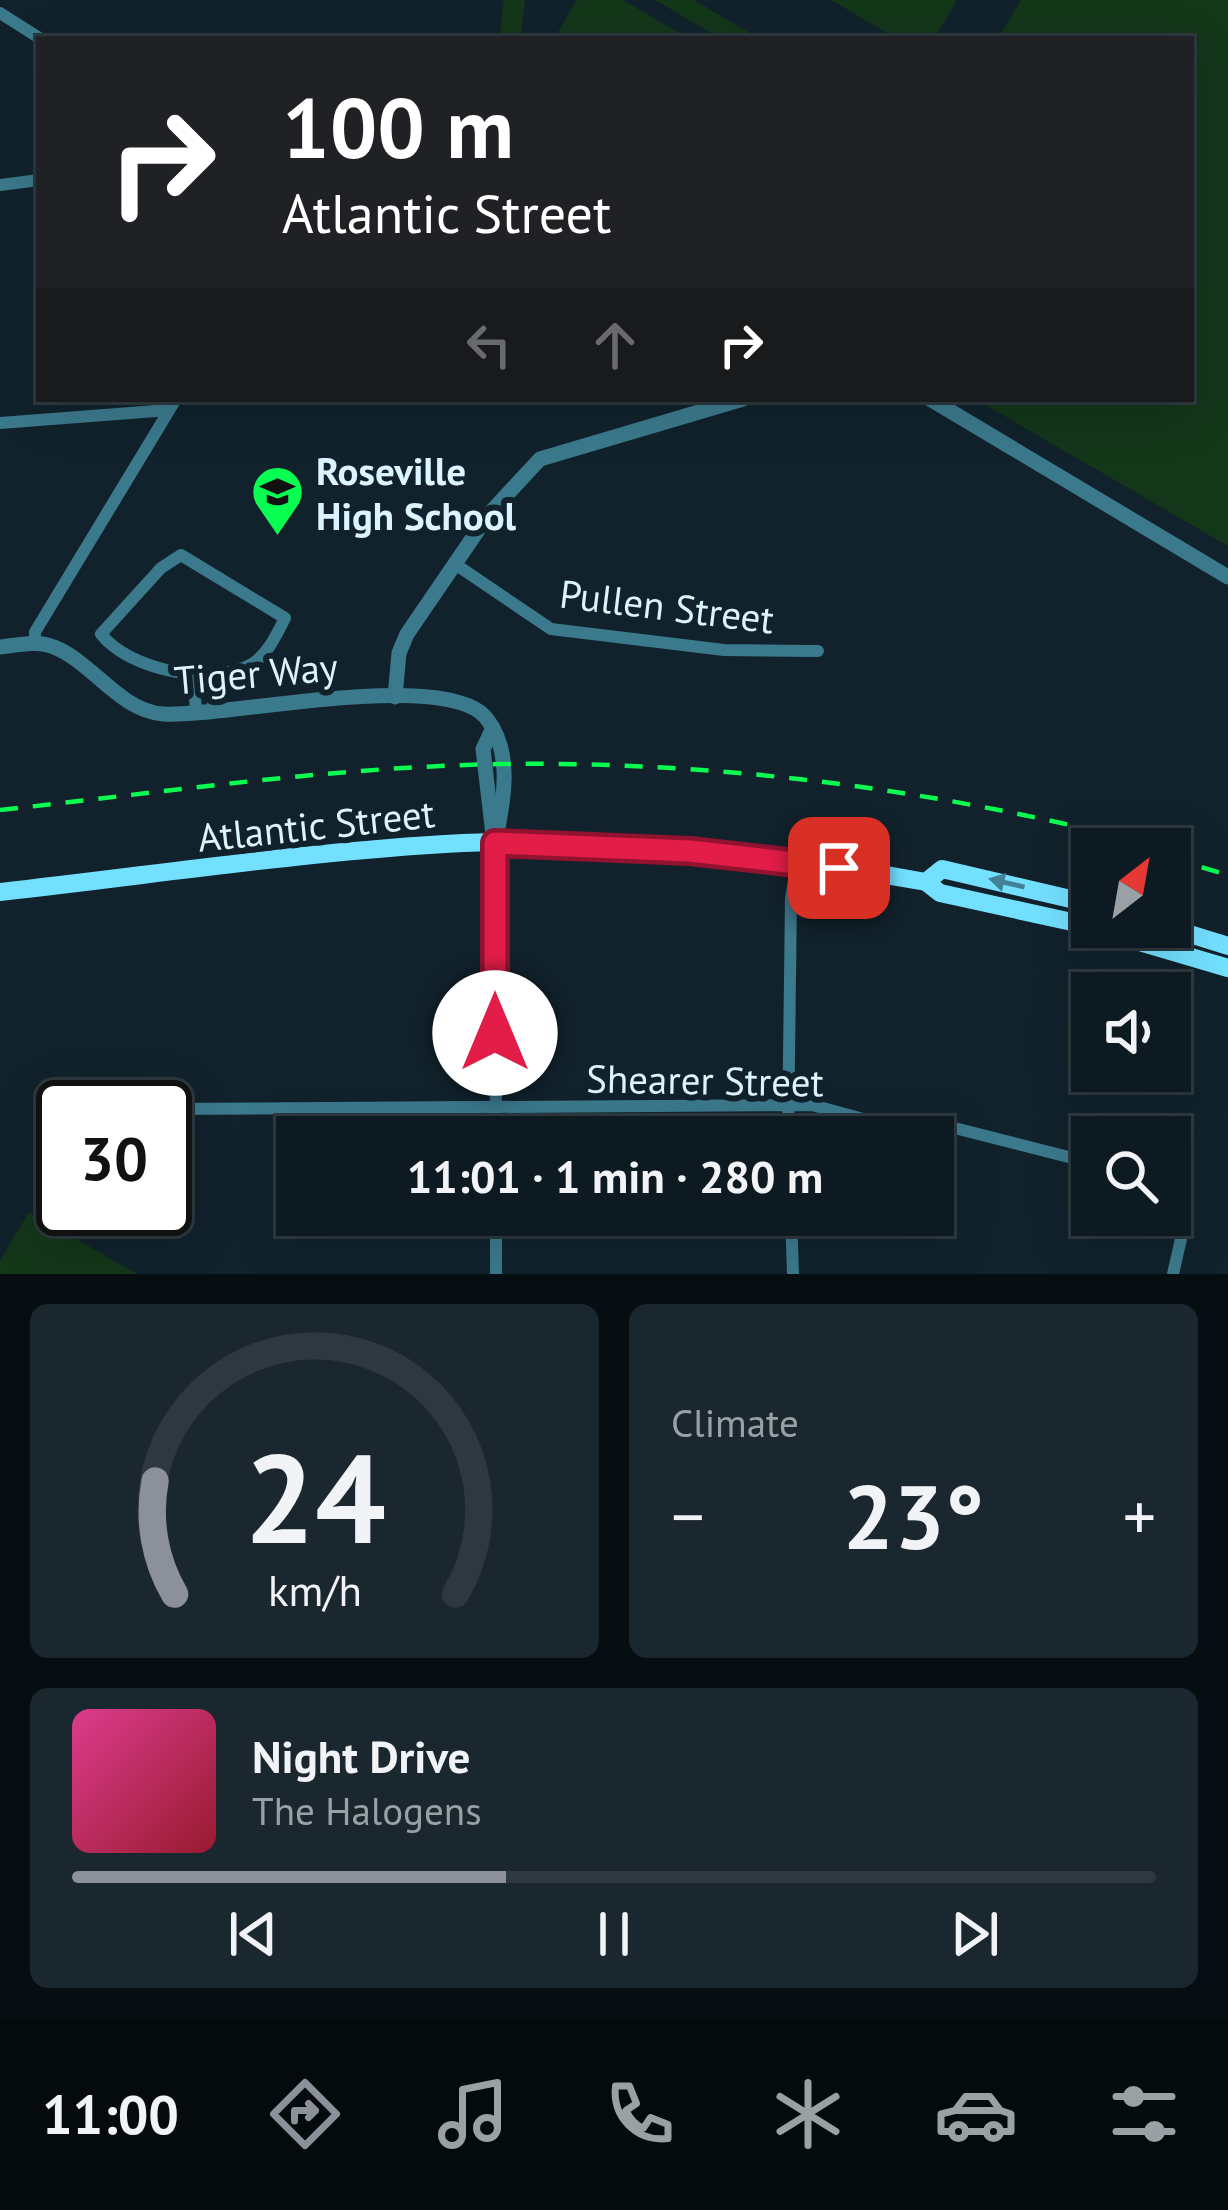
<!DOCTYPE html>
<meta charset="utf-8">
<style>
body{margin:0;font-family:"PT Sans",sans-serif;background:#1b272e;color:#f1f3f6;height:100vh;display:flex;flex-direction:column;font-size:45px;white-space:nowrap}
*{box-sizing:border-box;margin:0}
p{font-size:39px;color:#9aa1a5}
.icon{flex:none;width:66px;height:66px;fill:none;stroke:currentColor;stroke-width:2;stroke-linecap:round;stroke-linejoin:round}
.map{position:relative;height:1274px;overflow:hidden}
.details{display:flex;flex-direction:column;gap:30px;padding:30px;background:#070e12;flex:1}
.details>*{flex:none}
.banner{position:absolute;left:36px;top:36px;width:1158px;height:366px;border-radius:0px;box-shadow:0 12px 48px #0002,0 0 0 3px #2d383f;background:#202124;color:#fff;overflow:hidden}
.needle{width:78px;rotate:31deg}
.controls{position:absolute;left:1071px;top:828px;display:grid;gap:24px}
.controls a{display:grid;place-items:center;width:120px;height:120px;border-radius:0px;background:#0d1a21;box-shadow:0 12px 48px #0002,0 0 0 3px #2d383f;font-size:60px}
.speed{position:absolute;left:36px;top:1080px;display:flex;gap:24px;font-size:60px;font-weight:700;text-align:center}
.speed>*{display:grid;place-content:center;width:156px;height:156px;border-radius:50%;background:#0d1a21;box-shadow:0 12px 48px #0002,0 0 0 3px #2d383f;line-height:1}
.speed .limit{border:6px solid #111;border-radius:18px;background:#fff;color:#111}
.pin{position:absolute;display:grid;place-items:center;width:102px;height:102px;color:#fff;margin:-51px;border-radius:24px;box-shadow:0 6px 18px #0006}
.me{position:absolute;width:132px;margin:-66px;rotate:0deg;stroke-linejoin:round;filter:drop-shadow(0 0 9px #0008)}
.turn{display:flex;align-items:center;gap:42px;height:252px;padding:0 48px;font-size:54px}
.turn .icon{width:156px;height:156px;stroke-width:2.5}
.turn b{display:block;font-size:84px;line-height:102px}
.lanes{display:flex;align-items:center;height:114px;padding:0 48px;background:#0003;justify-content:center;gap:60px;direction:ltr}
.lanes .off{opacity:.35}
.big{font-size:90px;font-weight:700;line-height:1.1}
.details .card{flex:1;display:flex;flex-direction:column;justify-content:center;gap:18px;min-width:0;padding:0 42px;border-radius:18px;background:#1b272e}
.details .dial{align-items:center;gap:0}
.dial svg{height:312px;overflow:visible;fill:none;stroke:#2d383f;stroke-width:7;stroke-linecap:round;text-anchor:middle}
.dial text{fill:#f1f3f6;stroke:none}
.song{display:flex;align-items:center;gap:36px}
.cover{width:144px;height:144px;border-radius:18px;background:linear-gradient(135deg,hsl(330 70% 55%),hsl(350 70% 35%))}
.played{height:12px;border-radius:6px;background:linear-gradient(90deg,#8c9099 40%,#2d383f 40%)}
.keys{display:flex;justify-content:space-around;direction:ltr}
.heat{display:flex;justify-content:space-between;align-items:center;font-size:66px;direction:ltr}
.details .tiles{flex:1;display:grid;gap:30px;grid-template-columns:1fr 1fr}
.card:last-child{grid-column:span 2}
.trip{position:absolute;left:276px;top:1116px;width:678px;height:120px;border-radius:0px;background:#0d1a21;box-shadow:0 12px 48px #0002,0 0 0 3px #2d383f;font-weight:700;line-height:120px;text-align:center}
.tab-bar{display:flex;height:192px;justify-content:space-around;align-items:center;background:#050a0d;color:#9aa1a5}
.tab-bar .icon{width:84px;height:84px}
.tab-bar .selected{color:#8c9099}
.tab-bar b{font-size:54px;color:#f1f3f6}
.map>svg:first-child{display:block}
.green{fill:#143619}
.lines{fill:none;stroke-linecap:round;stroke-linejoin:round}
.minor{stroke:#3b798c;stroke-width:12}
.tertiary{stroke:#3b798c;stroke-width:15}
.secondary{stroke:#73e0ff;stroke-width:18}
.rail{stroke:#08ff51;stroke-width:4.5;stroke-dasharray:18 15;stroke-linecap:butt}
.oneway{fill:#428196}
.route-casing{stroke:#92132f;stroke-width:30}
.route{stroke:#e11d48;stroke-width:21}
.labels{text-anchor:middle;dominant-baseline:central;stroke-width:12;stroke-linejoin:round;paint-order:stroke}
.poi-label{font-size:39px;font-weight:bold;fill:#dcf4ff;stroke:#11222c;text-anchor:start}
.street-label{font-size:39px;fill:#dcf4ff;stroke:#11222c}
</style>
<div class="map">
<svg width="1228" height="1274" viewBox="0 0 1228 1274">
<rect width="100%" height="100%" fill="#11222c"/>
<g class="green">
<path d="M504,0H525L520,39H499Z"/>
<path d="M577,0H623L689,39H554Z"/>
<path d="M655,0H694L760,39H721Z"/>
<path d="M831,0H957L934,39H897Z"/>
<path d="M1021,0H1228V546L975,399H1191V39H998Z"/>
<path d="M29,1212L137,1274H0V1261Z"/>
</g>
<g class="lines">
<g class="minor">
<path d="M0,13L41,39"/>
<path d="M0,185L39,180"/>
<path d="M0,423L169,410"/>
<path d="M181,555L285,618C277,634 268,654 252,664C212,687 129,670 101,634L161,568Z"/>
<path d="M455,564L551,629L724,650L818,651"/>
<path d="M35,643V632L176,399"/>
<path d="M193,671L196,711"/>
<path d="M213,672V709"/>
<path d="M495,843L496,1137"/>
<path d="M165,1109L812,1105L896,1128L935,1123L1092,1163"/>
<path d="M788,1137L791,898L797,862"/>
<path d="M1170,1183L1183,1190L1188,1208L1173,1274"/>
<path d="M496,1215V1274"/>
<path d="M791,1215L793,1274"/>
</g>
<g class="tertiary">
<path d="M930,399L1228,577"/>
<path d="M0,647C17,645 38,640 54,647C92,662 120,711 163,714C224,718 448,667 487,719C514,754 503,804 495,843"/>
<path d="M395,697L399,653L407,634L489,514L540,459L743,399"/>
<path d="M493,728L483,749L493,835"/>
</g>
<g class="secondary">
<path d="M926,882L942,869L1092,904"/>
<path d="M0,892C154,875 308,851 463,843C616,836 775,855 926,882L940,893L1072,922L1228,968"/>
<path d="M1167,927L1228,946"/>
</g>
<g class="rail">
<path d="M0,810C166,792 333,767 500,764C727,761 948,791 1168,849"/>
<path d="M1170,858L1228,875"/>
</g>
</g>
<defs><path id="oneway-solid" d="M-6-.8H1V-3.2L6.5 0L1 3.2V.8H-6Z" transform="scale(3)"/></defs>
<use class="oneway" href="#oneway-solid" transform="translate(1007 883) rotate(-167)"/>
<g class="lines">
<defs>
<path id="route" d="M495,1033V843L690,851L839,868"/>
</defs>
<use href="#route" class="route-casing"/>
<use href="#route" class="route"/>
</g>
<defs>
<symbol id="school-pin" viewBox="-11 -11 22 30"><path d="M0 17L-7.5 6A9.5 9.5 0 1 1 7.5 6Z" fill="#08ff51" stroke="#11222c"/><path d="M0-5L7-2L0 1L-7-2ZM-4 1L0 2.5L4 1V4Q0 6-4 4Z" fill="#111"/></symbol>
</defs>
<g fill-rule="evenodd">
<use href="#school-pin" x="248" y="462" width="59" height="81"/>
</g>
<g class="labels">
<g class="poi-label">
<text x="316" y="470">Roseville<tspan x="316" dy="45">High School</tspan></text>
</g>
<g class="street-label">
<text transform="translate(667 606) rotate(7)">Pullen Street</text>
<text transform="translate(256 673) rotate(-5)">Tiger Way</text>
<text transform="translate(316 825) rotate(-6)">Atlantic Street</text>
<text transform="translate(705 1080) rotate(1)">Shearer Street</text>
</g>
</g>
</svg>
<div class="controls">
<a><svg class="needle" viewBox="-14 -14 28 28"><path d="M0-13l5 13h-10z" fill="#e53935"/><path d="M0 13l5-13h-10z" fill="#9aa1a5"/></svg></a>
<a><svg class="icon" aria-label="sound" viewBox="0 0 24 24"><path d="M4 9h4l5-4v14l-5-4H4zM17 9q2 3 0 6"/></svg></a>
<a><svg class="icon" aria-label="search" viewBox="0 0 24 24"><circle cx="10" cy="10" r="6"/><path d="M15 15l6 6"/></svg></a>
</div>
<div class="speed"><div class="limit">30</div></div>
<div class="pin" style="left:839px;top:868px;background:#d93025"><svg class="icon" aria-label="arrive" viewBox="0 0 24 24"><path d="M6 21V4h12l-3 4 3 4H6"/></svg></div>
<svg class="me" style="left:495px;top:1033px" viewBox="-20 -20 40 40"><circle r="19" fill="#fff"/><path d="M0-13L10 11 0 6-10 11z" fill="#e11d48"/></svg>
<div class="trip">11:01 · 1 min · 280 m</div>
<div class="banner">
<div class="turn"><svg class="icon" aria-label="right" viewBox="0 0 24 24"><path d="M7 20v-9h11M14 6l5 5-5 5"/></svg><div><b>100 m</b>Atlantic Street</div></div>
<div class="lanes"><svg class="icon off" aria-label="left" viewBox="0 0 24 24"><path d="M17 20v-9H6M10 6l-5 5 5 5"/></svg><svg class="icon off" aria-label="ahead" viewBox="0 0 24 24"><path d="M12 20V5M6 11l6-6 6 6"/></svg><svg class="icon" aria-label="right" viewBox="0 0 24 24"><path d="M7 20v-9h11M14 6l5 5-5 5"/></svg></div>
</div>
</div>
<section class="details">
<div class="tiles">
<div class="card dial"><svg viewBox="0 0 100 80">
<path d="M14 69A42 42 0 1 1 86 69"/>
<path d="M14 69A42 42 0 0 1 9 40" stroke="#8c9099"/>
<text x="50" y="56" font-size="32" font-weight="700">24</text>
<text x="50" y="72" font-size="11">km/h</text>
</svg></div>
<div class="card"><p>Climate</p>
<div class="heat"><a>−</a><b class="big">23°</b><a>+</a></div>
</div>
<div class="card">
<div class="song"><i class="cover"></i><div><b>Night Drive</b><p>The Halogens</p></div></div>
<div class="played"></div>
<div class="keys"><svg class="icon" aria-label="previous" viewBox="0 0 24 24"><path d="M18 5L8 12l10 7zM5 5v14"/></svg><svg class="icon" aria-label="pause" viewBox="0 0 24 24"><path d="M8 5v14M16 5v14"/></svg><svg class="icon" aria-label="next" viewBox="0 0 24 24"><path d="M6 5l10 7-10 7zM19 5v14"/></svg></div>
</div>
</div>
</section>
<nav class="tab-bar">
<b>11:00</b>
<svg class="icon selected" aria-label="directions" viewBox="0 0 24 24"><path d="M12 3l9 9-9 9-9-9zM9 14v-3h6M13 9l2 2-2 2"/></svg>
<svg class="icon" aria-label="music" viewBox="0 0 24 24"><path d="M9 18V5l10-2v13"/><circle cx="6" cy="18" r="3"/><circle cx="16" cy="16" r="3"/></svg>
<svg class="icon" aria-label="phone" viewBox="0 0 24 24"><path d="M5 4h4l2 5-3 2q2 4 5 5l2-3 5 2v4C11 20 4 13 5 4z"/></svg>
<svg class="icon" aria-label="climate" viewBox="0 0 24 24"><path d="M12 3v18M4 7l16 10M4 17L20 7"/></svg>
<svg class="icon" aria-label="car" viewBox="0 0 24 24"><path d="M5 17H2v-5l4-1 3-4h7l3 4 3 1v5h-3M9 17h6M6 11h13"/><circle cx="7" cy="17" r="2"/><circle cx="17" cy="17" r="2"/></svg>
<svg class="icon" aria-label="filters" viewBox="0 0 24 24"><path d="M4 7h16M4 17h16"/><circle cx="9" cy="7" r="2"/><circle cx="15" cy="17" r="2"/></svg>
</nav>
